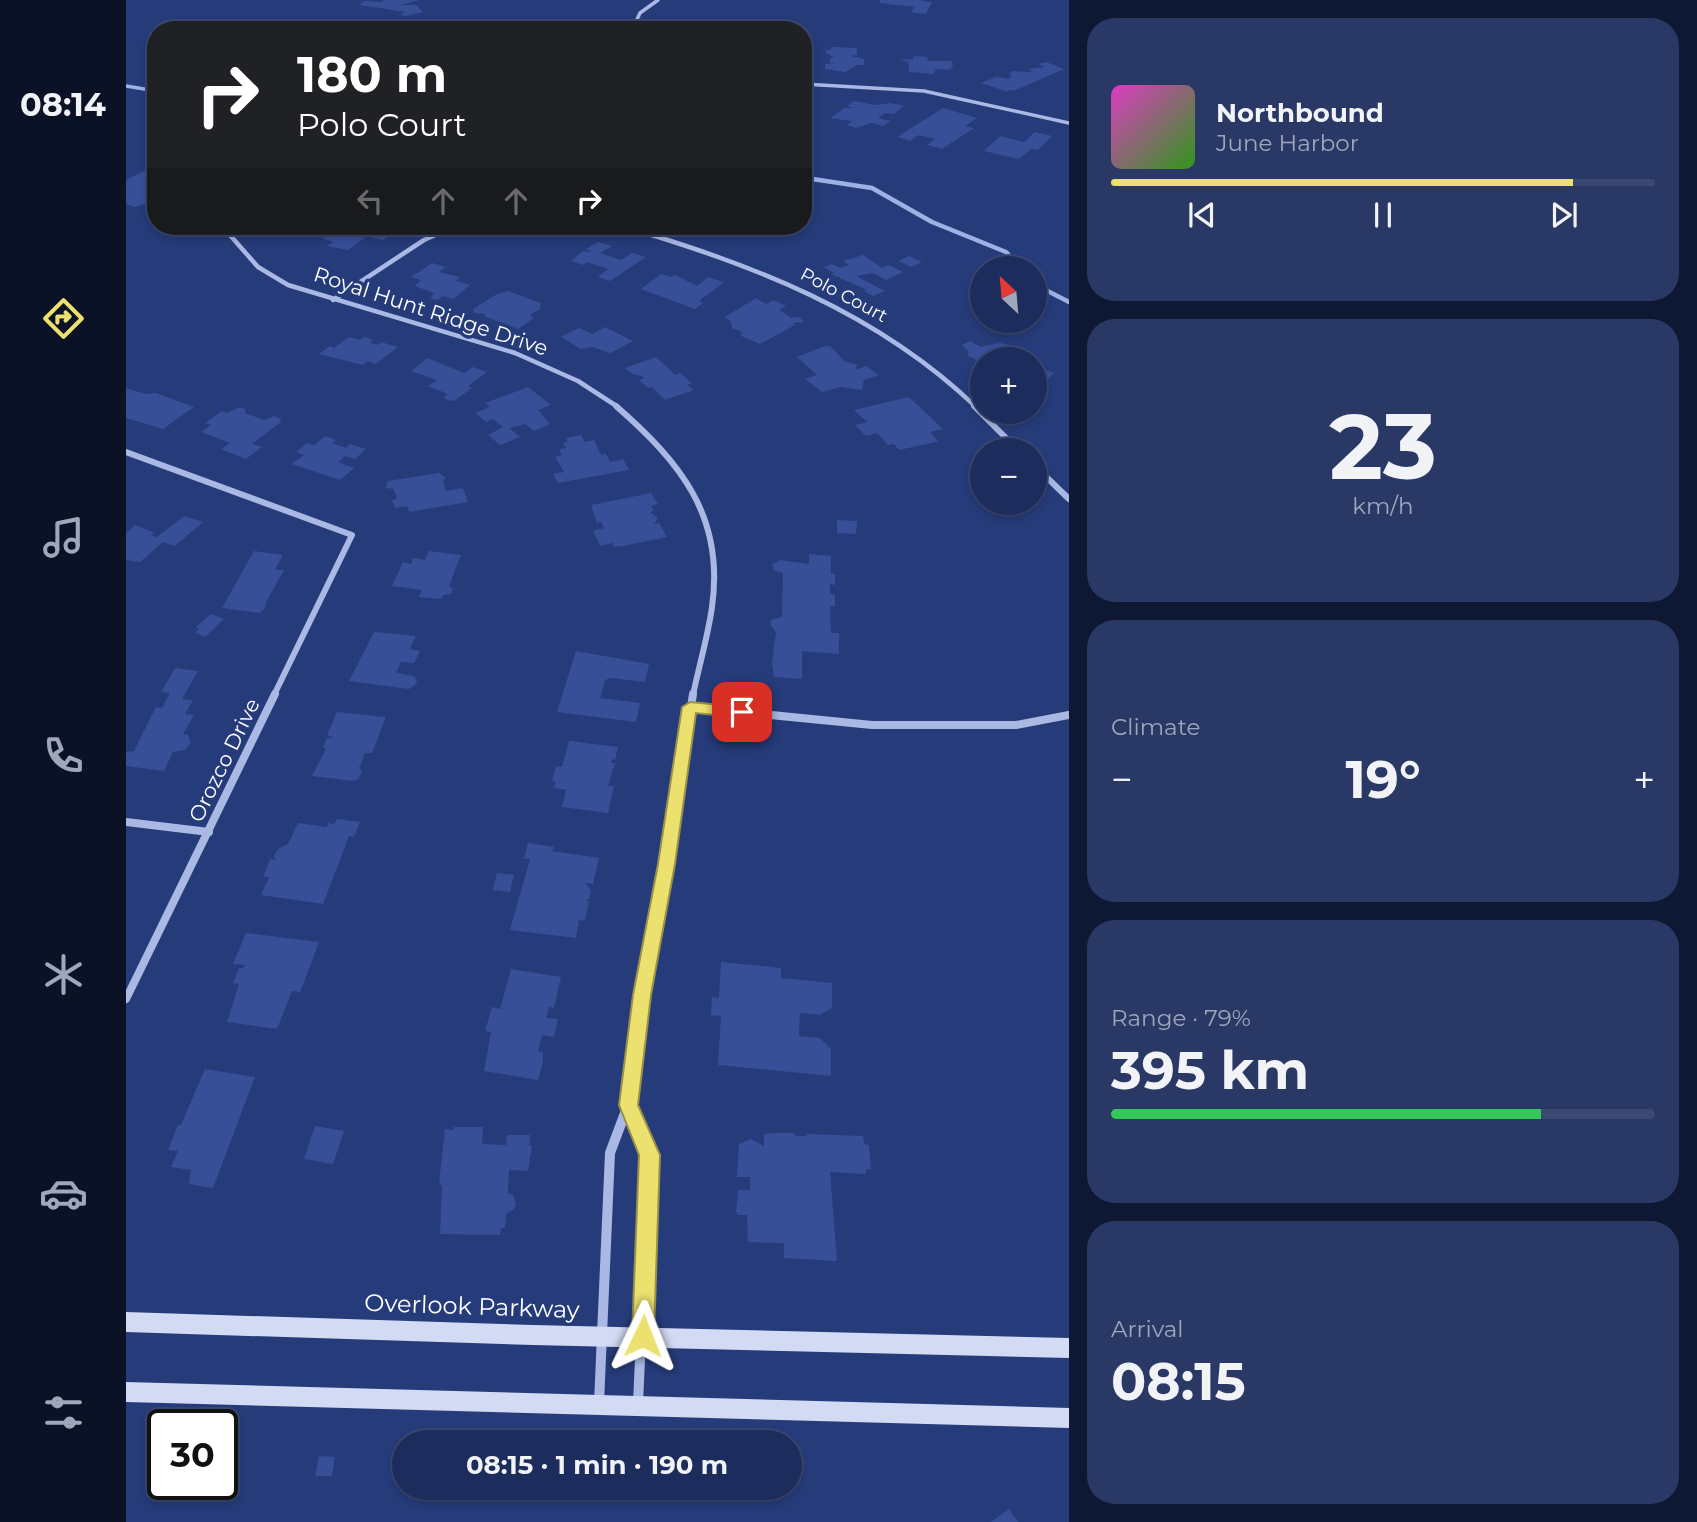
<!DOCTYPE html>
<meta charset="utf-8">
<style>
body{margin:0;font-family:Montserrat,sans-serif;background:#293865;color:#f1f3f6;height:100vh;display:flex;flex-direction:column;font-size:26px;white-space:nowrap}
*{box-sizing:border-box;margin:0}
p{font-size:23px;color:#a0a7bb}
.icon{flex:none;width:38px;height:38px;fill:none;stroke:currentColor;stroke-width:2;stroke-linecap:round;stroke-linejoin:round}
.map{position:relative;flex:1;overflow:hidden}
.details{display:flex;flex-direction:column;gap:18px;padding:18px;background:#0f1833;width:628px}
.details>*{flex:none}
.guide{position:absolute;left:21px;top:21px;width:665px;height:214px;border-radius:28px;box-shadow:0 4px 10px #0003,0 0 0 2px #3a4872;background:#202124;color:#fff;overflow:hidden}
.needle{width:46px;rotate:334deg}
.fabs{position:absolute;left:844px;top:256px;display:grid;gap:14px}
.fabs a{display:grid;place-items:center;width:77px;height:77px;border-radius:50%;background:#1c2c5c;box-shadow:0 4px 10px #0003,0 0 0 2px #3a4872;font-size:35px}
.speed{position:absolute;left:21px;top:1409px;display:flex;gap:14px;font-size:35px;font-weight:700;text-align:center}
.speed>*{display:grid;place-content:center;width:91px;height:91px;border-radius:50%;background:#1c2c5c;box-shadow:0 4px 10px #0003,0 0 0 2px #3a4872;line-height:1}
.speed .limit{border:4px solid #111;border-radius:10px;background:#fff;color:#111}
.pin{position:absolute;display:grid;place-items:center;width:60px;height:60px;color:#fff;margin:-30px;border-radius:14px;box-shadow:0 4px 10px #0006}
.me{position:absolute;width:77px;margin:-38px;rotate:2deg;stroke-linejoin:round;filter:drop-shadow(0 0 5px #0008)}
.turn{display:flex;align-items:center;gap:24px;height:147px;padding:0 35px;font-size:32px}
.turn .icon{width:91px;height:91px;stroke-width:2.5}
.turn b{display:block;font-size:49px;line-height:60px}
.lanes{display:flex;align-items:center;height:66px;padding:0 35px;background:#0003;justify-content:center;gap:35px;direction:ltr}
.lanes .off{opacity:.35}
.big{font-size:52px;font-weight:700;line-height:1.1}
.details .tile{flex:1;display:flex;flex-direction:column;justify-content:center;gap:10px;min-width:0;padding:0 24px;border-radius:28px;background:#293865}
.details .dial{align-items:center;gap:0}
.dial b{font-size:91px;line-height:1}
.song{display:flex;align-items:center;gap:21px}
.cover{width:84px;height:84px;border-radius:10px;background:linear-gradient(135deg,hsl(310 70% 55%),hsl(110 70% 35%))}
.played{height:7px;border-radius:4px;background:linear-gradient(90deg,#ece06f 85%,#3a4872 85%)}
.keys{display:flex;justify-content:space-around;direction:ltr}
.heat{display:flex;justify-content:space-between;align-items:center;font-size:38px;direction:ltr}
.charge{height:10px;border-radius:5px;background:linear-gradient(90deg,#34c759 79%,#3a4872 0)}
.trip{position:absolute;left:266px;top:1430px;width:410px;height:70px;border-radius:35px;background:#1c2c5c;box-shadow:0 4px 10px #0003,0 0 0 2px #3a4872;font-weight:700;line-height:70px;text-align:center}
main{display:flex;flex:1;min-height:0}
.menu{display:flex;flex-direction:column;width:126px;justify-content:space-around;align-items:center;background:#0b1225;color:#a0a7bb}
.menu .icon{width:49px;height:49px}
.menu .selected{color:#ece06f}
.menu b{font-size:32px;color:#f1f3f6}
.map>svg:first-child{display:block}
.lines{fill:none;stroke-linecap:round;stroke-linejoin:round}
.stream-far1{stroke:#9eb1e4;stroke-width:3.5}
.stream{stroke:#9eb1e4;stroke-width:4.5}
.building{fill:#364f97}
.street-far4{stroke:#a9b9e4;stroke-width:3.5}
.street-far3{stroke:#a9b9e4;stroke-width:4.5}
.street-far2{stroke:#a9b9e4;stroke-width:6}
.street-far1{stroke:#a9b9e4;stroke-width:8}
.street{stroke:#a9b9e4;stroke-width:10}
.secondary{fill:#d2daf4;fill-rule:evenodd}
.route{fill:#ece06f;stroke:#999248;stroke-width:2}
.labels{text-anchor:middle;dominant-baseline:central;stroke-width:7;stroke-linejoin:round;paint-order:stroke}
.far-street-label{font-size:18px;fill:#fff;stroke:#263b7a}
.street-label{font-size:21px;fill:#fff;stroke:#263b7a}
.near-street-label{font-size:24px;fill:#fff;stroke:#263b7a}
</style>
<main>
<nav class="menu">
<b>08:14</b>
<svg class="icon selected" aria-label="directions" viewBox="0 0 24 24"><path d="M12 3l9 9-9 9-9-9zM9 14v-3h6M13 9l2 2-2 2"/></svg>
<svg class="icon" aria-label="music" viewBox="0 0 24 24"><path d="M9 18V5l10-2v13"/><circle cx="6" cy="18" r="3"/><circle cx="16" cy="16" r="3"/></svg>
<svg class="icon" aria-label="phone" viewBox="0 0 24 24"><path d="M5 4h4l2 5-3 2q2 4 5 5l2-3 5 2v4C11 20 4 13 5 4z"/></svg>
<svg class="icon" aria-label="climate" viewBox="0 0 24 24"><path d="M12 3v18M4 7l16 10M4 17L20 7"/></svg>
<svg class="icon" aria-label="car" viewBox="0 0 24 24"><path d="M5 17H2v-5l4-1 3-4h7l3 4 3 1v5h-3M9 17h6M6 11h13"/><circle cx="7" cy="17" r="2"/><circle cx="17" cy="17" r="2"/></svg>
<svg class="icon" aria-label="filters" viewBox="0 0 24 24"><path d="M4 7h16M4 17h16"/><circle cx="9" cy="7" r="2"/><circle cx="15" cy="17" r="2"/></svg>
</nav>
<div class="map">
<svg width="943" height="1522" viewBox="0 0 943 1522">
<rect width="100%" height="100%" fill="#263b7a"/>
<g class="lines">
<g class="stream-far1">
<path d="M0,86L30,91"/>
<path d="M677,178L692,180"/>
</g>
<g class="stream">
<path d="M680,178L746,188L806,222L880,252L894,268"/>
<path d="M908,284L943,302"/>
</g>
</g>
<g class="building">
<path d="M258,0H294L274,5H290L297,12L279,16L274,14L280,12L233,5L239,1L255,2Z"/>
<path d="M754,0H793L806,2L800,14L785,12L788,7L753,3Z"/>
<path d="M705,47L731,48V55L725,56L738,59V65H731L719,72L699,69V64L710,63H704V59L708,57L700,53V50H705Z"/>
<path d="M788,56L801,57L802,61H825L827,66L824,70L810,69L808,74L783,72L782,62L774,60L787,59Z"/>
<path d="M920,62L938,69L890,90L879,91L855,83L870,77L883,79L886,76L883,73L887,71L904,72L906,71L902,69L919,67L912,64Z"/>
<path d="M728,101L749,105L765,103L778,106L768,114L759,113L752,118L765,121L757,126L745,123L730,128L721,125L726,121L704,118L718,108H727L721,106Z"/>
<path d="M817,108L851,118L839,126L848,128L816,149L801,145L809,139L793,135L784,141L771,137Z"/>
<path d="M909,132L926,136L912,150L906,149L892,159L858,151L874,136L898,142Z"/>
<path d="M30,165V201L8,207L0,204V180Z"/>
<path d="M215,226L234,230L244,226L268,233L256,240L241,236L222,250L201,246L207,242L196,238Z"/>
<path d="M472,242L486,246L474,253L495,260L506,253L520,257L484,281L472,277L482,269L461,262L457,265L445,261L457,251L467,252L460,249Z"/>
<path d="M737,255L756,268L763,265L777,272L760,280L747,273L730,276L759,291L747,296L738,291L741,290L705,274L708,273L698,267L706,264L715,268L723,265L717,261Z"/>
<path d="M783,256L796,262L785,267L772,261Z"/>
<path d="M306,263L320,267L313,272L334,277L330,281L344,285L327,299L316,296L312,300L306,299L305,297L308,293L289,286L295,280L285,277Z"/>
<path d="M535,274L546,277L549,275L571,286L582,277L598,282L573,301L577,303L569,309L515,289Z"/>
<path d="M382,291L415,303L414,309L404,315L408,318L392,329L358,316L360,314L348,313L347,309L371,294Z"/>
<path d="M630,298L640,304L647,300L660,306L653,310L666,318L673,317L678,322L667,323L669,325L634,344L615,336L616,332L606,328L605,322L599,317Z"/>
<path d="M479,327L507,341L484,353L466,347L455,349L435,337L453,328L466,334Z"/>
<path d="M223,337L234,340L238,337L247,340L244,343L251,345L255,342L272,347L250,364L242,361L237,365L193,354L204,346L208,348Z"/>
<path d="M844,341L855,347L873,343L880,344L886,348L882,352L887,356L885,359H856V363L841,355L843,352L836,345Z"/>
<path d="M699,346H704L718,361L731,365L729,370L740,366L753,375L738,380L736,390L715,387L696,392L679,379L691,375L671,357Z"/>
<path d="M530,357L549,375L554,373L566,383L561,385L568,390L539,400L526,387L522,388L513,380L519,378L516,376L507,374L499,368Z"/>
<path d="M301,358L338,373L347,367L361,372L342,386L346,388L328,401L321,400L318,397L322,394L302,386L311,380L285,371Z"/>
<path d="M908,366L928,373L920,382L908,378Z"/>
<path d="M402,387L425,405L412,410L424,424L408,431L399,424L383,428L394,437L374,445L362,435L377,427L367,419L360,422L349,413L364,407L359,403Z"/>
<path d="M0,388L19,394L30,393L68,407L37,429L0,418Z"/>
<path d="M783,397L817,429L804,432L812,441L810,442L773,450L768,444L762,445L751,433L740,436L729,425L741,422L728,410Z"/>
<path d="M114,407L119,409V413L138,420L148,416L154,419L155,422L126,444L136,447L120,459L95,449L104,443L75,432L85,425L79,423L96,411L101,413Z"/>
<path d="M455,435L459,442L468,440L475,455L480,454L484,462L497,459L503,470L432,483L427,474L438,472L429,457L436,455L433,449L440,448L437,443L442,442L440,438Z"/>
<path d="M199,436L210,440L206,443L220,448L224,444L240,449L229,459L219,456L212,462L228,468L214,480L166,464L178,455L170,452L181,443L188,445Z"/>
<path d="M313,473L320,478L317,481L320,491L337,488L342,502L283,512L281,506L269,508L266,500L271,499L268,489L260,488L262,481Z"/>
<path d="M525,493L532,504L525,506L528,511L524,512L532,518L528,524L533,523L541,537L497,546L488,547L487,543L474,546L467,531L478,528L475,522L471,523L465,505Z"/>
<path d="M58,516L77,522L49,546L37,542L14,562L0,560V533L9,525L22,530L28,533L25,535L31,537Z"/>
<path d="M711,520L731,521L730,534L711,533Z"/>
<path d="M128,551L157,555L149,570H158L140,602L139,608L134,613L96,608Z"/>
<path d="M303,551L335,555L323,586L327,589L325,594L317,595L315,599L293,597L296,590L266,586L277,562L285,564L287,558L299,560Z"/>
<path d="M683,554L705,556V574H709V585L704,584V594L709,595V606H704L705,633H713V654L676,651V679L648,677L646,663L650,632L645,626V620L656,617L657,573L649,571L646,565L654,560L683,564Z"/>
<path d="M85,614L98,619L79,637L69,632L73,629L70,627Z"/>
<path d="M248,632L290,636L284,649L294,651L288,663L275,662L270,673L288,676L291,681L289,685L283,689L223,681Z"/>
<path d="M450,651L523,664L519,682L485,678L479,680L474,698L514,703L510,722L431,712Z"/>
<path d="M49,668L72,671L56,699L67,700L59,714L68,715L57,734L62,735L65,743L58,750L47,752L38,771L0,766V752L8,751L30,707L36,708L44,693L35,692Z"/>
<path d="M211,712L260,717L246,753H239L233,768L236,771L232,779L227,781L186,776L200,749L197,748L201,738H207L201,735Z"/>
<path d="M443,741L492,747L489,760L486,759L485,763H489L482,786H488L482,813L436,807L440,790L428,788L430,782L426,781L430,766L436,767Z"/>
<path d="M211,819L234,822L228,837L223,836L197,904L135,895L143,877H137L144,859L150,860L148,856L152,849L162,844L172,823L201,827L202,823L208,824Z"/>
<path d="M402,843L428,847L426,851L473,858L467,884L459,883L465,890L463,899L459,901H463L459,921L453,920L450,938L384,930L404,859H398Z"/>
<path d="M371,873L388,875L384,892L367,890Z"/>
<path d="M120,933L193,942L174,992L166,991L151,1029L101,1022L113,984L107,983L113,968H117L119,965L107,964Z"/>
<path d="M595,962L655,968V978L706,983V1008L694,1015L674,1013L673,1036L694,1038L705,1049V1076L592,1065L595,1016L585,1015L586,997L593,998Z"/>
<path d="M385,969L435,977L428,1008L423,1007L420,1018L432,1019L428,1037L416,1035L412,1051L417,1052V1062L412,1080L358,1071L365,1032L359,1031L366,1007L374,1009Z"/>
<path d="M79,1069L129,1077L87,1188L63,1184L65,1170L45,1167L52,1151L42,1150L52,1125H55Z"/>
<path d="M189,1126L218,1131L207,1164L178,1159Z"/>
<path d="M328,1127H357L356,1144L380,1145L381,1135H404L403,1145L406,1146L402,1171L383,1170L382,1193L387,1195L390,1203L388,1209L380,1214L379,1228H375L374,1235L314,1234L316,1186L313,1183L319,1129L328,1130Z"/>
<path d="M652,1133H669V1136H681V1134L737,1136L738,1144L743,1145L745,1169H740V1174L704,1172L711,1261L658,1258V1243L622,1242L621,1215H612L610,1211L612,1190H624V1177H611L613,1144L625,1139L638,1146V1134Z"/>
<path d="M193,1456L209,1457L206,1476H189Z"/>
<path d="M883,1509L892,1522H865Z"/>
</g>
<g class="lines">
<g class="street-far4">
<path d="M506,30L514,13L532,0"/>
<path d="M677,84L798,91L943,123"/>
</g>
<g class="street-far3">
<path d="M96,226L132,267L162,285L389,353L452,381L492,407"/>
<path d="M496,226C626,264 751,312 850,407"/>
<path d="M207,300L298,240L330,226"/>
</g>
<g class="street-far2">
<path d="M490,406C554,462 599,516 586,607C582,636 573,666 567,695"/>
<path d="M848,406L892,450"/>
<path d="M0,452L226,535L148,695"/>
<path d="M908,465L943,499"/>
</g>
<g class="street-far1">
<path d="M564,707L746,725H890L943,715"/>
<path d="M0,822L83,832"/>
<path d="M0,999L149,694"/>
<path d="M508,1060L516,995L541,864L567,694"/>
</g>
<g class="street">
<path d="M503,1106L523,1155L512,1404"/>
<path d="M473,1403L484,1153L502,1105L508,1059"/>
</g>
<g class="secondary">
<path d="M0,1312L407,1325L943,1338V1358L407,1345L0,1332Z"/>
<path d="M0,1382L943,1408V1428L0,1402Z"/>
</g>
</g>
<path class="route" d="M564,702L616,707L623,712L616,718L570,713L549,864L525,995L512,1105L534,1155L528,1336L525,1344L517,1347L509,1344L506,1336L513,1155L493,1105L507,995L532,864L556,707Z"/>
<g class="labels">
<g class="far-street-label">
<text transform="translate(718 295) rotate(28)">Polo Court</text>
</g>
<g class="street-label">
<text transform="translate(305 311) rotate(18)">Royal Hunt Ridge Drive</text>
<text transform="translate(98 760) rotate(-64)">Orozco Drive</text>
</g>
<g class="near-street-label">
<text transform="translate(346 1306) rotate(2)">Overlook Parkway</text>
</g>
</g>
</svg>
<div class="fabs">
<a><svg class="needle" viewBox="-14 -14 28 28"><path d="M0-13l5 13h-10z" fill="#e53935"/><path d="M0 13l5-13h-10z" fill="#a0a7bb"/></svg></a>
<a>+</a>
<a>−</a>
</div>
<div class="speed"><div class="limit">30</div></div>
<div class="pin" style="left:616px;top:712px;background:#d93025"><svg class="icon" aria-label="arrive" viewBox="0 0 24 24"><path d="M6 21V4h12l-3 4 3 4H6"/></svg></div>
<svg class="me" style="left:517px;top:1336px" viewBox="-20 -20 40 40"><path d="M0-17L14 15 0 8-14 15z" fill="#ece06f" stroke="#fff" stroke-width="4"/></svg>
<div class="trip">08:15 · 1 min · 190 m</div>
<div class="guide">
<div class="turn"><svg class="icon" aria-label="right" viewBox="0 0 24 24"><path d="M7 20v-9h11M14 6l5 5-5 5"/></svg><div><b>180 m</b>Polo Court</div></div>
<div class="lanes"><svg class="icon off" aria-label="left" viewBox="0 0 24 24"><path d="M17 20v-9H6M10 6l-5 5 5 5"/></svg><svg class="icon off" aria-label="ahead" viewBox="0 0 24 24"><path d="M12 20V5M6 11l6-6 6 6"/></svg><svg class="icon off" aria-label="ahead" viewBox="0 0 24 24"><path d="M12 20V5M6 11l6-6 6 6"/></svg><svg class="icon" aria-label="right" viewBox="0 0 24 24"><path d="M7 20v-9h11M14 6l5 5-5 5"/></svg></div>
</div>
</div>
<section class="details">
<div class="tile">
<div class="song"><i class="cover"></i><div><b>Northbound</b><p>June Harbor</p></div></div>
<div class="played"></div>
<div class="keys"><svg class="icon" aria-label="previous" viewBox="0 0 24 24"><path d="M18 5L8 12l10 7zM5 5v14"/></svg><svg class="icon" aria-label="pause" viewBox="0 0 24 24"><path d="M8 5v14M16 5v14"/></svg><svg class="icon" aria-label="next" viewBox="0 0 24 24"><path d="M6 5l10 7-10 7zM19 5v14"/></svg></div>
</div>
<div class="tile dial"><b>23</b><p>km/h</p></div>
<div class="tile"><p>Climate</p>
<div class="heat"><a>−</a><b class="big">19°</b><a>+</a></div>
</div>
<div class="tile"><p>Range · 79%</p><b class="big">395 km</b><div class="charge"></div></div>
<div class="tile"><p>Arrival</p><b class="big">08:15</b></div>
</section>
</main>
